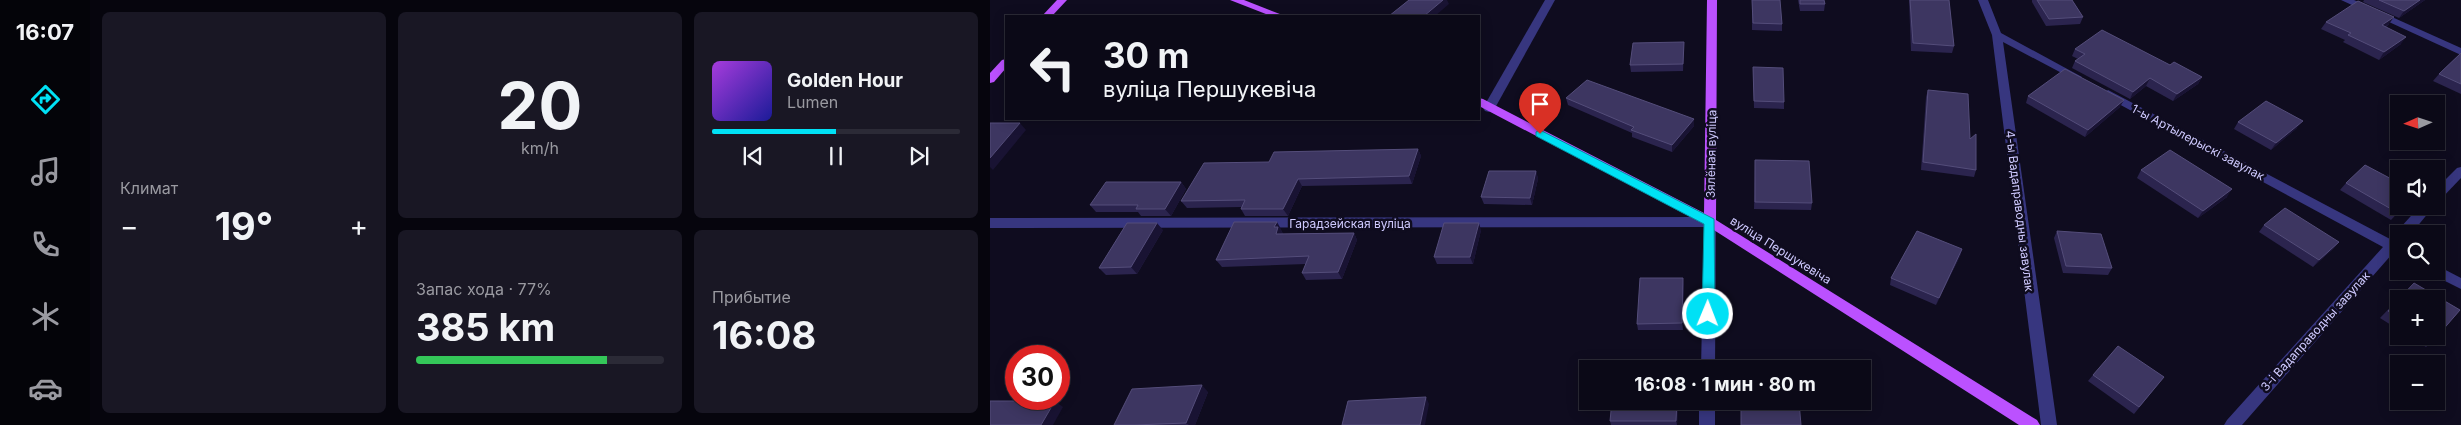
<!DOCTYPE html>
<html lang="ru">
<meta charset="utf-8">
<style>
body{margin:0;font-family:Inter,sans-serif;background:#191724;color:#f1f3f6;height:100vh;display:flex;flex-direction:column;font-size:19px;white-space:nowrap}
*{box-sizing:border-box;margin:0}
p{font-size:16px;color:#9a9aa1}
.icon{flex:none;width:28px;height:28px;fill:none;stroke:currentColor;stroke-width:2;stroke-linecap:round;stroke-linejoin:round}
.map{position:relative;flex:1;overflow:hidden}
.details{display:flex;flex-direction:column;gap:12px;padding:12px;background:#06050d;width:900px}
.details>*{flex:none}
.guide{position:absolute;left:15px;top:15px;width:475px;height:105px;border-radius:0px;box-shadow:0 2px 12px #0003,0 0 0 1px #2b2a36;background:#0b0917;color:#f1f3f6;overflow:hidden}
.needle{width:32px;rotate:267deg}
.controls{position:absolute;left:1400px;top:95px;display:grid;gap:10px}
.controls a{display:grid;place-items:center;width:55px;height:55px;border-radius:0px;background:#0b0917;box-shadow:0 2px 12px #0003,0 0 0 1px #2b2a36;font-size:25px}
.speed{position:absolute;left:15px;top:345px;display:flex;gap:10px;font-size:25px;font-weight:700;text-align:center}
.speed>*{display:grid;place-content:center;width:65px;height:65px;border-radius:50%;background:#0b0917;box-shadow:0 2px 12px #0003,0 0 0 1px #2b2a36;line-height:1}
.speed .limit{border:8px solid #d22;background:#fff;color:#111}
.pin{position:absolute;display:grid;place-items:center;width:42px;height:42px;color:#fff;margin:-51px -21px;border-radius:50% 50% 50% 0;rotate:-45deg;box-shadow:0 0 5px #0007}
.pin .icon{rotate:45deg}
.me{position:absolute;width:55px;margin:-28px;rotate:1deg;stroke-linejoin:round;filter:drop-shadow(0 0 4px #0008)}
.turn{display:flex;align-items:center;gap:18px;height:105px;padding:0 15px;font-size:22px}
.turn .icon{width:65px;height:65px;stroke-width:2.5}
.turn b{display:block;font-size:35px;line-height:42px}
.big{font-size:38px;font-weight:700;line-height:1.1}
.details .card{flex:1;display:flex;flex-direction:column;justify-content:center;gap:8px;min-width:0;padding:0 18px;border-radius:8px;background:#191724}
.details .dial{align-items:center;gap:0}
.dial b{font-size:65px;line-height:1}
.song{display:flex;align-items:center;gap:15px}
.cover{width:60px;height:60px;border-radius:8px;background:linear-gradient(135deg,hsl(280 70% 55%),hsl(240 70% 35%))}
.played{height:5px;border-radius:2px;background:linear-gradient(90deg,#00e1f5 50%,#2b2a36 50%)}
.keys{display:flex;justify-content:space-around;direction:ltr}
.heat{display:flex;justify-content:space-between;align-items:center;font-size:28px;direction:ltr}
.charge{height:8px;border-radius:4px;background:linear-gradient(90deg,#34c759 77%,#2b2a36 0)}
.details .tiles{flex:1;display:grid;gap:12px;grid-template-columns:repeat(3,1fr)}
.card:first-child{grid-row:span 2}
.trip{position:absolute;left:589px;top:360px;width:292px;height:50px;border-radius:0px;background:#0b0917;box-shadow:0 2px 12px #0003,0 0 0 1px #2b2a36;font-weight:700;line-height:50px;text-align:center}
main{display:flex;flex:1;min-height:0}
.tabs{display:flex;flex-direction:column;width:90px;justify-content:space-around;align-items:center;background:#040409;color:#9a9aa1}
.tabs .icon{width:35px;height:35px}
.tabs .on{color:#00e1f5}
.tabs b{font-size:22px;color:#f1f3f6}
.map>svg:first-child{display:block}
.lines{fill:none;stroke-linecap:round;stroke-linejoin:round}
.minor{fill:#37367f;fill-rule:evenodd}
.major{fill:#bb51ff;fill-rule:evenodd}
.wall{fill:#2b244e}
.shaded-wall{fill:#191333}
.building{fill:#3d3661;stroke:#544d7a}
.route{fill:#00e1f5;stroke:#00929f}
.labels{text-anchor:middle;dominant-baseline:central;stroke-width:5;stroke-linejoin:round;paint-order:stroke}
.street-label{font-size:12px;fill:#cfcaff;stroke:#0f0c1f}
</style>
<main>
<nav class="tabs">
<b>16:07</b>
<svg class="icon on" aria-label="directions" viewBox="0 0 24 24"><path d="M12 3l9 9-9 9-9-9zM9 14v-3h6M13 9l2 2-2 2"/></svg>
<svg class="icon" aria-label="music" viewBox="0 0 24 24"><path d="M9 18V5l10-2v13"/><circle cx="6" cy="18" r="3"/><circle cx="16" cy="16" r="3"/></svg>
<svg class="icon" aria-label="phone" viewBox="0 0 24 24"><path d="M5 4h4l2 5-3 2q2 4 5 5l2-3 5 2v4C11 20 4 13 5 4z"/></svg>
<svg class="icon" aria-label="climate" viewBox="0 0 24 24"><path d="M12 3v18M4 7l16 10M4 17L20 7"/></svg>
<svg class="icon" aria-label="car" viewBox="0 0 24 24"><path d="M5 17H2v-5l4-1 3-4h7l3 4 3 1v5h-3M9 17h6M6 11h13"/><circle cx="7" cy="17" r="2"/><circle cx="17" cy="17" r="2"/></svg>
</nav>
<section class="details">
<div class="tiles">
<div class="card"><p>Климат</p>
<div class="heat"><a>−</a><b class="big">19°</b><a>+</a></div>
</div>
<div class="card dial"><b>20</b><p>km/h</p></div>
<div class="card">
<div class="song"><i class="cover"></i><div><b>Golden Hour</b><p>Lumen</p></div></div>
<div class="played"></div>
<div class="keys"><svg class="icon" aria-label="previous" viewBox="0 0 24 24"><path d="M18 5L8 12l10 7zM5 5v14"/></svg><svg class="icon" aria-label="pause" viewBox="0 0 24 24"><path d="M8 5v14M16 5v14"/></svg><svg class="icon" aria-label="next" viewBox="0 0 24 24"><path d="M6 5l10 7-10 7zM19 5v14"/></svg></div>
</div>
<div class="card"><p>Запас хода · 77%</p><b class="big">385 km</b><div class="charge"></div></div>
<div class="card"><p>Прибытие</p><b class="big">16:08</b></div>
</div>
</section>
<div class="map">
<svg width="1471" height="425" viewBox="0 0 1471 425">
<rect width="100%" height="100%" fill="#0f0c1f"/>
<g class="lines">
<g class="minor">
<path d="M555,0H565L505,108L499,112L495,111L493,108Z"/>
<path d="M988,0H998L1011,33L1092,77L1087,80L1083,79L1013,42L1067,425H1051L1002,35Z"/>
<path d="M1351,0H1364L1471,48V55Z"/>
<path d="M1118,90L1400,239L1430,206H1444L1421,234H1409V255L1403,253L1252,425H1234L1237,420L1393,247L1114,96L1113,94Z"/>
<path d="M1471,167V178L1450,200L1446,201V189L1467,168Z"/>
<path d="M720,217L724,219L726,222L725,369H711L714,227L0,228V218Z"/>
<path d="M1446,265L1471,278V289L1441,274L1440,271H1446Z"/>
<rect x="709" y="401" width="16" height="24"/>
</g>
<g class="major">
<path d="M67,0H77L62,16H52Z"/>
<path d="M240,0H254L295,16H281Z"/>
<path d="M717,0H727L726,220L1047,420L1050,425H1029L716,225L489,106V98L493,99L714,213Z"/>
<path d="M16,59V68L4,82L0,83V73L12,60Z"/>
</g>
</g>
<g class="wall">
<path d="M762,0L792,24V31L762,30Z"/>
<path d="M808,0H834L835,4L834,11H810Z"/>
<path d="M919,0H959L964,46L962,53L921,51Z"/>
<path d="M1042,0H1082L1093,17L1090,24L1056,26L1042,2Z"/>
<path d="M1374,0H1435L1409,18L1373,2Z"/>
<path d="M1336,22L1399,24L1396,27L1411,44L1389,60L1353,42L1355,40L1331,29Z"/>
<path d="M694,42L693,71L641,72L640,65Z"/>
<path d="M1085,49L1180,65L1212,77L1208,84L1183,101L1156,86L1140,99L1082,68L1085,61L1088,59L1082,56Z"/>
<path d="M1471,53V94L1443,81L1449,74Z"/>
<path d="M763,67L794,102V109L764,108Z"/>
<path d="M938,90L980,139L986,170L984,177L931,170L936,97Z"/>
<path d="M1038,96L1130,107L1095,137L1036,103Z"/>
<path d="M576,98L704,126L682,152L642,137V133L578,105Z"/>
<path d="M1248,122L1307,128L1281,150L1244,129Z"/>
<path d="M428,149L431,156L422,184L312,186L298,216H255L251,209V207L197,208L191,201L279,162Z"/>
<path d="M765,160L822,203L821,210L764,209Z"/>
<path d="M1151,170L1237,197L1208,218L1147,178Z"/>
<path d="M546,171L548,179L542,205L494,204L491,197Z"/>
<path d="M191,182L196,189L181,216H151L148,212H106L100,205Z"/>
<path d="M1356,183L1414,206L1401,220L1350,190Z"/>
<path d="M1274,225L1349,242L1343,249L1323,267L1269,232Z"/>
<path d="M291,229V230L293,234L364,233L367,240L352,279L316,280L312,273L316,264L232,267L226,260Z"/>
<path d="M173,230L147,274L116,275L109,268Z"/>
<path d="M491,230L483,264H447L444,257Z"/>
<path d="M1067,231L1122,268L1118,275L1073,273L1064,238Z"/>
<path d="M972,249L970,256L946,305L900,285L901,278Z"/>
<path d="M1424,283L1470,310L1444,340L1436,347L1419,336H1446V299H1409V330L1390,318L1417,290Z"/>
<path d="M694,284L693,330H648L647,324Z"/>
<path d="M1103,375L1174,377L1144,414L1098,381Z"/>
<path d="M218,392L205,425H124Z"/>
<path d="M688,401L687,425H621L620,421Z"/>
</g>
<g class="shaded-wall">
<path d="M453,0H457L459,4L445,16H434Z"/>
<path d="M1430,0H1435L1409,18L1414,11Z"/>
<path d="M1404,17L1399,24L1387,32L1392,25Z"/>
<path d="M1416,37L1411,44L1389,60L1394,52Z"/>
<path d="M1212,77L1208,84L1183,101L1187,94Z"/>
<path d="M1160,78L1156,86L1140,99L1143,92Z"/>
<path d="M1134,100L1130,107L1095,137L1098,130Z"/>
<path d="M704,119V126L682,152V145Z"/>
<path d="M1313,121L1307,128L1281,150L1286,143Z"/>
<path d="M30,123L36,130L3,170L0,167V158Z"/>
<path d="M428,149L431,156L422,184L419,176Z"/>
<path d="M546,171L548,179L542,205L540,198Z"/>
<path d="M308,179L312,186L298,216L293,209Z"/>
<path d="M191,182L196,189L181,216L175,209Z"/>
<path d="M1242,189L1237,197L1208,218L1213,211Z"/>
<path d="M287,222L291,229V230L293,234H286L284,227Z"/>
<path d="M167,223L173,230L147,274L141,267Z"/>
<path d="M489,223L491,230L483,264L480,257Z"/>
<path d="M364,233L367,240L352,279L348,272Z"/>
<path d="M1349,242L1343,249L1323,267L1329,260Z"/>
<path d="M972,249L970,256L946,305L949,298Z"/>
<path d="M693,278L694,284L693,330L692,323Z"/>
<path d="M212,385L218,392L205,425H199L196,423Z"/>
<path d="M436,397L439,404L435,425H430Z"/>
<path d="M65,401L73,407L63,425H51Z"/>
<path d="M687,401H688L687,425L686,421Z"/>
</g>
<g class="building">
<path d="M419,0H453L434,16H399Z"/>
<path d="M762,0H790L792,24L763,23Z"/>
<path d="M810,0H834L835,4H810Z"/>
<path d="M920,0H959L964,46L923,43Z"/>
<path d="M1047,0H1082L1093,17L1059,19Z"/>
<path d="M1389,0H1430L1414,11Z"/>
<path d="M1368,1L1404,17L1392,25L1416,37L1394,52L1358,35L1361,33L1336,22Z"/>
<path d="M1112,30L1180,65L1184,62L1212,77L1187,94L1160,78L1143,92L1085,61L1095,54L1085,49Z"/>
<path d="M694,42L693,64L640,65L643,43Z"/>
<path d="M1471,53V84L1449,74Z"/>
<path d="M763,67L793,68L794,102L764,101Z"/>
<path d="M1075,69L1134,100L1098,130L1038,96Z"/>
<path d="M597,80L704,119L682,145L641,130L644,127L576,98Z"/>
<path d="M938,90L978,94L980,139L986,134V170L933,162Z"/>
<path d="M1276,101L1313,121L1286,143L1248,122Z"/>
<path d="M0,123H30L0,158Z"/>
<path d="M428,149L419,176L308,179L293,209H251L255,200L191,201L214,163L279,162L284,152Z"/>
<path d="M1180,150L1242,189L1213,211L1151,170Z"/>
<path d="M765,160L819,161L822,203L765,202Z"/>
<path d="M1375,165L1409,183V206H1414L1408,213L1356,183Z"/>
<path d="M499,171H546L540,198L491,197Z"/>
<path d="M116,182H191L175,209H146L148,205H100Z"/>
<path d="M1295,208L1349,242L1329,260L1274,225Z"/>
<path d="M244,222H287L284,227H288L286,234L364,233L348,272L312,273L319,256L226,260Z"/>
<path d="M137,223H167L141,267L109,268Z"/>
<path d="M454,223H489L480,257H444Z"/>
<path d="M927,231L972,249L949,298L901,278Z"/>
<path d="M1067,231L1111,234L1122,268L1076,266Z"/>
<path d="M650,278H693L692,323L647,324Z"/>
<path d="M1424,283L1470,310L1444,340L1438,336H1446V299H1409Z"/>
<path d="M1409,299V318L1398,311Z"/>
<path d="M1128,346L1174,377L1149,407L1103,375Z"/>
<path d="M212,385L196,423L144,425H124L142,389Z"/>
<path d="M436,397L430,425H352L358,401Z"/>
<path d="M0,401H65L51,425H0Z"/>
<path d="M622,401H687L686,421H620Z"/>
<path d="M751,402H809L811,425H751Z"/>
</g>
<path class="route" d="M550,130L724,219L725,314L723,317H714L712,314L714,224L546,136V132Z"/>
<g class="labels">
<g class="street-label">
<text transform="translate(1208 142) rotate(28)">1-ы Артылерыскі завулак</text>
<text transform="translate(721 154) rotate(-89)">Зялёная вуліца</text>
<text transform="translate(1030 211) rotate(83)">4-ы Вадаправодны завулак</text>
<text x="360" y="223">Гарадзейская вуліца</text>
<text transform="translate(791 250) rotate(32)">вуліца Першукевіча</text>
<text transform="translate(1325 331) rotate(-48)">3-і Вадаправодны завулак</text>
</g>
</g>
</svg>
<div class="controls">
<a><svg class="needle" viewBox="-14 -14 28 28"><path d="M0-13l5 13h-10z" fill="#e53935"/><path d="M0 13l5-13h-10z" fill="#9a9aa1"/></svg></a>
<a><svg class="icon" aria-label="sound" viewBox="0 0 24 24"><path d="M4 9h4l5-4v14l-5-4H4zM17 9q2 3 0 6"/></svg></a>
<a><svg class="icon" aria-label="search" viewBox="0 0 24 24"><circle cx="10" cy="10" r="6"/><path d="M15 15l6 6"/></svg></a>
<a>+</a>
<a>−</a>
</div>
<div class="speed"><div class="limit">30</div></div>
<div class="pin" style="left:550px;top:134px;background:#d93025"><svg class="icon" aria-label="arrive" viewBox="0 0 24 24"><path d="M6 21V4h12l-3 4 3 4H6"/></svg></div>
<svg class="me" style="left:718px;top:314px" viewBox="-20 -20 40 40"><circle r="17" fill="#00e1f5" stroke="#fff" stroke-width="3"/><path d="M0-11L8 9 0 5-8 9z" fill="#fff"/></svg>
<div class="trip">16:08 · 1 мин · 80 m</div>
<div class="guide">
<div class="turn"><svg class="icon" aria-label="left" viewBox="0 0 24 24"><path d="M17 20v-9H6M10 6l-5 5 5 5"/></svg><div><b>30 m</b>вуліца Першукевіча</div></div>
</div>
</div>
</main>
